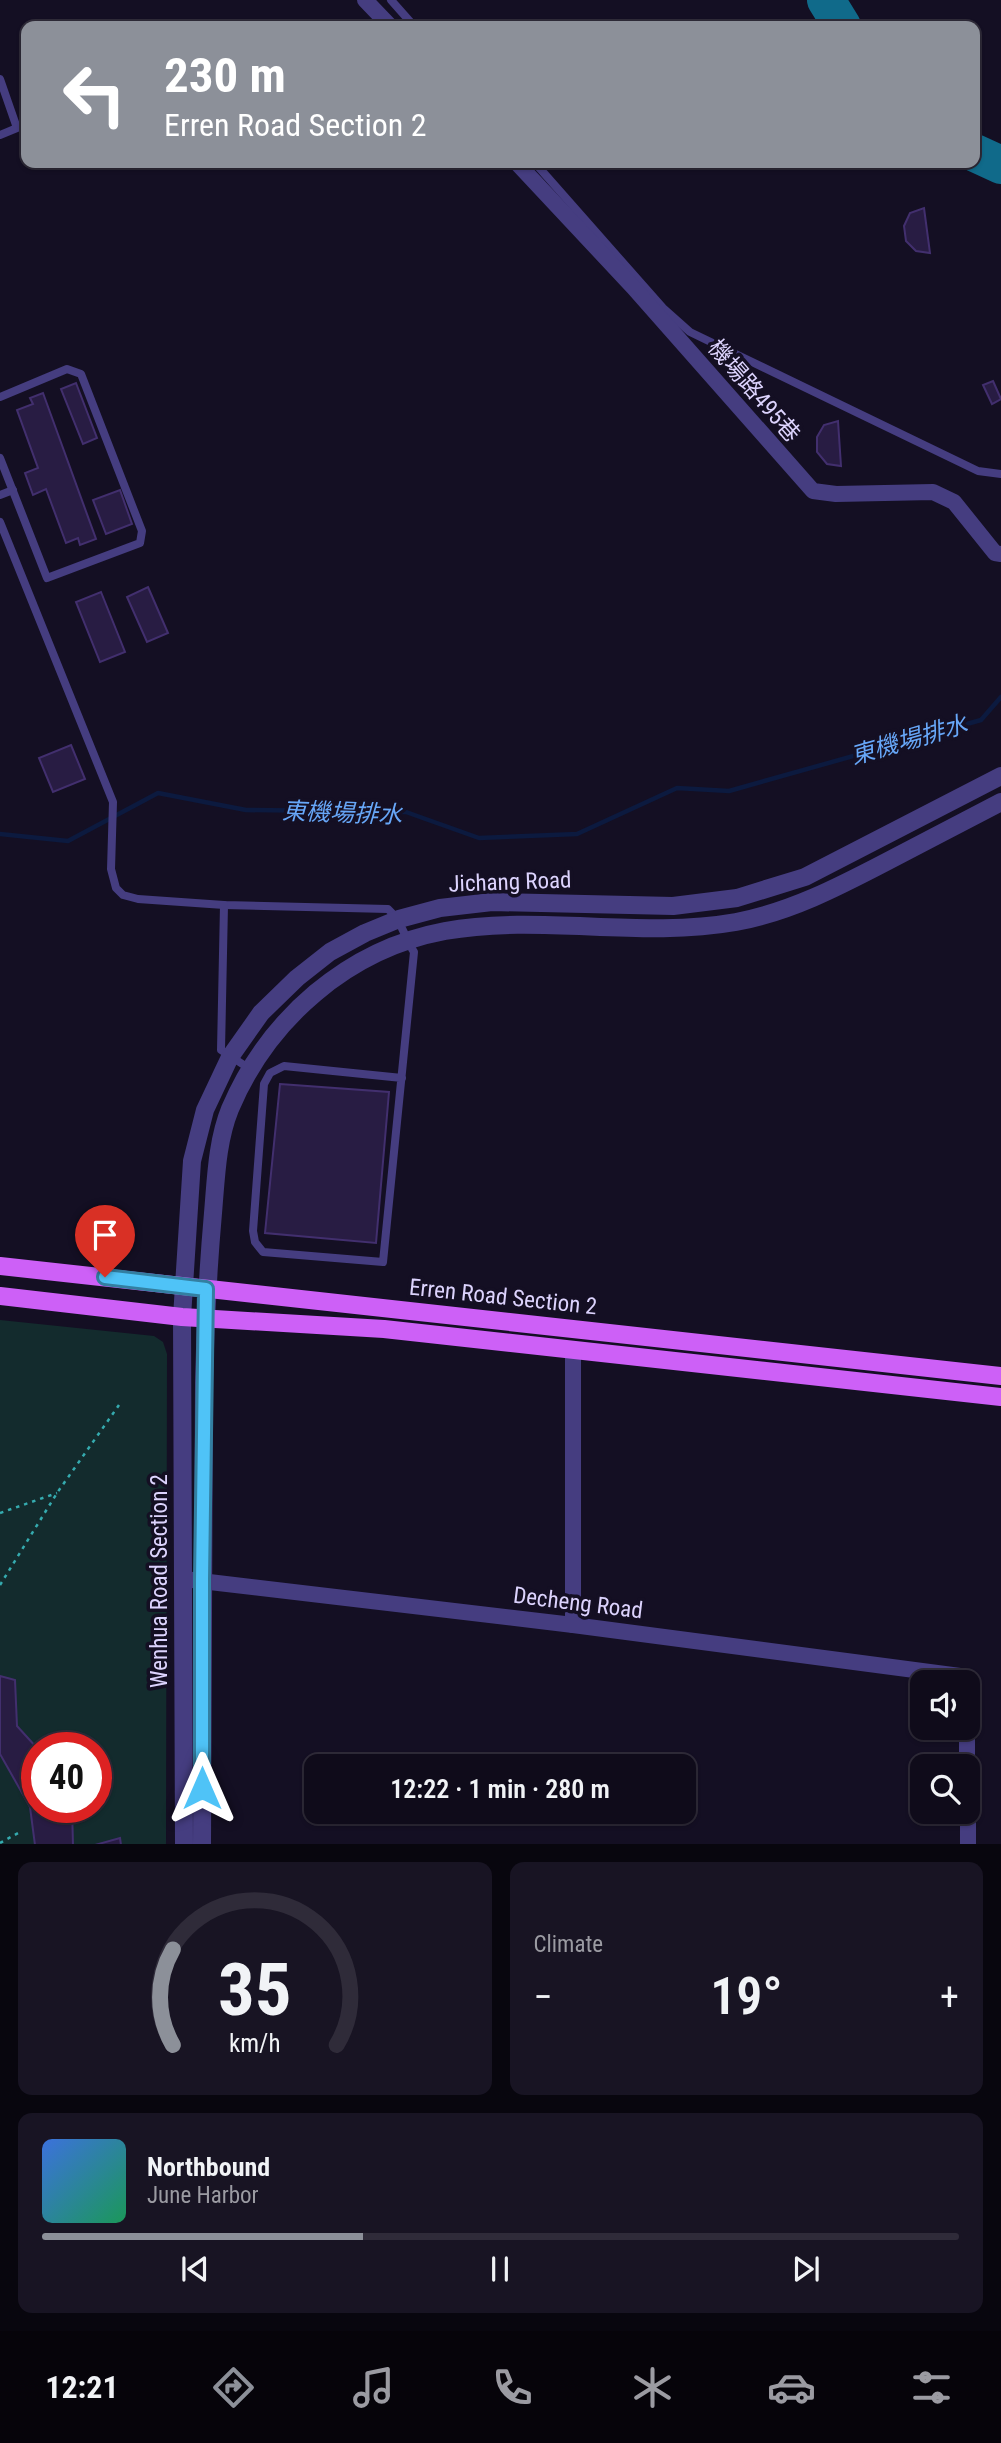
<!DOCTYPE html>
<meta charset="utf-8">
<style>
body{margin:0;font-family:"Roboto Condensed","Noto Sans TC",sans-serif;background:#181423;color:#f1f3f6;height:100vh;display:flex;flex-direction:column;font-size:26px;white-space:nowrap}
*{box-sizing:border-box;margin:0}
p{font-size:23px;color:#9b9ba2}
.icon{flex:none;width:38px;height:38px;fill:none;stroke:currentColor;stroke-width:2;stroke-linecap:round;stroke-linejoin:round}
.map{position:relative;height:1844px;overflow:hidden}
.sheet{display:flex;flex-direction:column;gap:18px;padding:18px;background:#08060e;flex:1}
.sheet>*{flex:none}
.hud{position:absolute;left:21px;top:21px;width:959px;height:147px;border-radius:14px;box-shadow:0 2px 5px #0004,0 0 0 2px #2f2b39;background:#8c9099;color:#fff;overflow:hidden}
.tools{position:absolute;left:910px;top:1670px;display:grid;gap:14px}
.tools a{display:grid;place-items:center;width:70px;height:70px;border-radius:14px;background:#0f0b1a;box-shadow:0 2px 5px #0004,0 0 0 2px #2f2b39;font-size:35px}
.speed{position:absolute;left:21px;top:1732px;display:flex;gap:14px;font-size:35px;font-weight:700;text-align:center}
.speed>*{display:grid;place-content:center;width:91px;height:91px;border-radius:50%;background:#0f0b1a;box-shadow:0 2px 5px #0004,0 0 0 2px #2f2b39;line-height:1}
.speed .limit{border:10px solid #d22;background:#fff;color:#111}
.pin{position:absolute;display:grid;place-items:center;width:60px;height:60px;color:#fff;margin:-72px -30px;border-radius:50% 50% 50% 0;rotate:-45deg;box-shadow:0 0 7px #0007}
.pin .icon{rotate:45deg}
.me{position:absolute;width:77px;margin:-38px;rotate:0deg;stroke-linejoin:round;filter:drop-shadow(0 0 5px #0008)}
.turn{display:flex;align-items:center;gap:24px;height:147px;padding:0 28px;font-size:32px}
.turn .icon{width:91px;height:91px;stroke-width:2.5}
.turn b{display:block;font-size:49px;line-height:60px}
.big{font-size:52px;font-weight:600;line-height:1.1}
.sheet .tile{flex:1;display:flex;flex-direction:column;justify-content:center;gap:10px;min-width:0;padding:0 24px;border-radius:14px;background:#181423}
.sheet .dial{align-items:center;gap:0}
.dial svg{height:182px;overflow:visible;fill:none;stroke:#2f2b39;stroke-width:7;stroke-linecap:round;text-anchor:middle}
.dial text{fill:#f1f3f6;stroke:none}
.song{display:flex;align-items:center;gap:21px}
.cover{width:84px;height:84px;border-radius:10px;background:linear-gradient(135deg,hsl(220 70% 55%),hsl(150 70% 35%))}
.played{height:7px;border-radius:4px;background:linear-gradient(90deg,#8c9099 35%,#2f2b39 35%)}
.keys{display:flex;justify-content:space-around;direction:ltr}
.heat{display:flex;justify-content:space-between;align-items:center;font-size:38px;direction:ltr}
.sheet .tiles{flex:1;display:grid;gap:18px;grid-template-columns:1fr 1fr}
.tile:last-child{grid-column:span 2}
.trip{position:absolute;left:304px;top:1754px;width:392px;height:70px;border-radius:14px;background:#0f0b1a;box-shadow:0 2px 5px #0004,0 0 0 2px #2f2b39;font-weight:600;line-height:70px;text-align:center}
.menu{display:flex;height:112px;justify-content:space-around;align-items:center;background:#06040a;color:#9b9ba2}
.menu .icon{width:49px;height:49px}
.menu .on{color:#8c9099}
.menu b{font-size:32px;color:#f1f3f6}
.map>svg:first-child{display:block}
.green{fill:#132b2d;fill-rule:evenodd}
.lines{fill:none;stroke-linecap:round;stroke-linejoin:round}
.stream{stroke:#0c1a3f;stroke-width:4.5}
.taxiway{stroke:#106a8a;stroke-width:38}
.building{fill:#281c43;stroke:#422f6e;stroke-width:2}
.path{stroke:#35abaf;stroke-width:2.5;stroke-dasharray:3.5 5;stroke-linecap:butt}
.service{stroke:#453d80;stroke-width:8}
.minor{stroke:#453d80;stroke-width:16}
.tertiary{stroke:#453d80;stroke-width:18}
.primary{stroke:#cd60f7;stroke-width:18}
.route-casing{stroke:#337fa1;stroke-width:18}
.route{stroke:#4fc3f7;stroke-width:12}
.labels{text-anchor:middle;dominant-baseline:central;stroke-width:7;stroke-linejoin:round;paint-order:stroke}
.street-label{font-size:23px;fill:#dcd3fd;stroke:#140f23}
.water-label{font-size:24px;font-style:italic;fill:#67a7f8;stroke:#140f23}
</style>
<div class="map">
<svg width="1001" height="1845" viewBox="0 0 1001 1845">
<rect width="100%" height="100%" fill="#140f23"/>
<path class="green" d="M0,1320L154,1336L163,1342L167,1354L166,1844H0ZM37,1748H96V1808H37Z"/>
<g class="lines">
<path class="stream" d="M0,834L68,841L158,793L246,810L406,812L479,838L577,834L677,788L729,791L981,720L1001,697"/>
<g class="taxiway">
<path d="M826,0L842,26"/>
<path d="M975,153L1001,165"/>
</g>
</g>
<g class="building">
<path d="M924,208L930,253L916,251L906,241L904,226L910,213Z"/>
<path d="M993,381L1001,399L992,404L983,385Z"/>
<path d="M76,383L97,438L83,444L61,389Z"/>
<path d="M43,393L96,539L80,545L78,538L66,543L46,489L33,495L25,473L38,468L17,410L33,404L30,398Z"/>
<path d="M838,421L841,466L827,464L817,452V437L824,425Z"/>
<path d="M120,490L132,524L106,534L93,500Z"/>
<path d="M148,587L168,633L147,642L127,597Z"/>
<path d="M101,592L125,652L100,662L76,602Z"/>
<path d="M71,745L85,779L53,792L39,758Z"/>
<path d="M280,1084L389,1092L376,1243L265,1233Z"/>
<path d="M0,1676L15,1680L17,1726L37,1748V1808H72L73,1845H35L30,1807L0,1754Z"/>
<path d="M120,1838L121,1845H95Z"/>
</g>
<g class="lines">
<g class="path">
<path d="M0,1513L57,1493"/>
<path d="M0,1585L57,1493L119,1405"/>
<path d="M0,1843L20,1832"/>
</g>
<g class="service">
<path d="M391,0L414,26"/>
<path d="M0,79L17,128L0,135"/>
<path d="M535,163L663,308L690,332L978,471L1001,474"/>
<path d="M0,397L67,369L81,374L142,531L140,543L47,578L0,458"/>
<path d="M0,495L13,490"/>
<path d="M0,522L113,802L111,869L116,888L123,895L138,899L224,905L388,909C402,921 404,937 414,952L383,1262L263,1252L255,1242L253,1231L264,1084L270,1073L284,1066L402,1078"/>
<path d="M224,905L221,1050L250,1069"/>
</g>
<g class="minor">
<path d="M365,0L390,26"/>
<path d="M517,163L633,287L813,491L836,494L933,492L954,502L995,553L1001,554"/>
<path d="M573,1349V1625"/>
<path d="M184,1579L573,1625L960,1676L962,1682"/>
<path d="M967,1727V1766"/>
<path d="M968,1788V1845"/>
</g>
<g class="tertiary">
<path d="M184,1845L182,1317L192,1161L205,1110L230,1057L261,1013L297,978L330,952L365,933L399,919L440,908L492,902L673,906L737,898L805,877L1001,776"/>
<path d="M202,1845C202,1691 202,1537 204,1383C205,1326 208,1270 213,1213C216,1178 217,1141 230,1109C268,1019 348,949 445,931C540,914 640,939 736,922C790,912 838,887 886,862C924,842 963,822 1001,802"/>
</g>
<g class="primary">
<path d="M0,1266L1001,1376"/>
<path d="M0,1296L182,1317L384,1329L1001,1397"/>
</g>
</g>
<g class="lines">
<defs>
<path id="route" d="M105,1277L206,1289L202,1580V1788"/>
</defs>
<use href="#route" class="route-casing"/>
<use href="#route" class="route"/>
</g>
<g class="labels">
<g class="street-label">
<text transform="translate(754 391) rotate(49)">機場路495巷</text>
<text transform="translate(510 882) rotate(-2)">Jichang Road</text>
<text transform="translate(503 1297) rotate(6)">Erren Road Section 2</text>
<text transform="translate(159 1581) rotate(-90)">Wenhua Road Section 2</text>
<text transform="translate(578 1603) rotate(7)">Decheng Road</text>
</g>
<g class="water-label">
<text transform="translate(909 740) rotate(-16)">東機場排水</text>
<text transform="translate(342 813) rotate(2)">東機場排水</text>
</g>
</g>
</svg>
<div class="tools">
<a><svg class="icon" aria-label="sound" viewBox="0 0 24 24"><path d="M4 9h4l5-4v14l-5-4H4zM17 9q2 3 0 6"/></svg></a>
<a><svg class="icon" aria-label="search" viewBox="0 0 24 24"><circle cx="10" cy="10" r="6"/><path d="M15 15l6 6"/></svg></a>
</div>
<div class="speed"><div class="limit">40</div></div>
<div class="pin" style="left:105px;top:1277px;background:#d93025"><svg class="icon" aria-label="arrive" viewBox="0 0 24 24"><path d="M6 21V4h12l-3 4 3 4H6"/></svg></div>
<svg class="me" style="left:202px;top:1788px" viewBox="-20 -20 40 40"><path d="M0-17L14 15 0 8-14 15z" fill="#4fc3f7" stroke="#fff" stroke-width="4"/></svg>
<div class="trip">12:22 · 1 min · 280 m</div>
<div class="hud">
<div class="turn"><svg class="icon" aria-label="left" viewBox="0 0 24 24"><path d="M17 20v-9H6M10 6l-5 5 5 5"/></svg><div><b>230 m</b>Erren Road Section 2</div></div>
</div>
</div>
<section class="sheet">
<div class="tiles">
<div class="tile dial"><svg viewBox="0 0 100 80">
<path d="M14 69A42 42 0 1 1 86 69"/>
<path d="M14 69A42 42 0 0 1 14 27" stroke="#8c9099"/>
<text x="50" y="56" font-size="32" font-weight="700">35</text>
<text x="50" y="72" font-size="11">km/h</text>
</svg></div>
<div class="tile"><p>Climate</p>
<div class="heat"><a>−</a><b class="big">19°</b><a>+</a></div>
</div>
<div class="tile">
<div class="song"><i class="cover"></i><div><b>Northbound</b><p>June Harbor</p></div></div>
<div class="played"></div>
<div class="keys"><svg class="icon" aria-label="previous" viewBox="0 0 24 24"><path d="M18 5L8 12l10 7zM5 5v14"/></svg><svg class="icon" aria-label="pause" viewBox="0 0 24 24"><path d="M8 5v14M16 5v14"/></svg><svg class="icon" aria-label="next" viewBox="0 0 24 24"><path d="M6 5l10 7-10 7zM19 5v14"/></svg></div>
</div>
</div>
</section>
<nav class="menu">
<b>12:21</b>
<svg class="icon on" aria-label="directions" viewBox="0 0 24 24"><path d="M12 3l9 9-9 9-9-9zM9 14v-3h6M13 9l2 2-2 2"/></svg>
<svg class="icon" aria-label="music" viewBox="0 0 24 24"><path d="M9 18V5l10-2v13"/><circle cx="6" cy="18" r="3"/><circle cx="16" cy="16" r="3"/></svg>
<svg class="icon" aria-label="phone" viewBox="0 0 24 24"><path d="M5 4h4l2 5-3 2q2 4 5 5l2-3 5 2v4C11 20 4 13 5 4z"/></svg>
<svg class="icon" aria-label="climate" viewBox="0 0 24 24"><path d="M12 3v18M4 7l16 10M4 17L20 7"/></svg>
<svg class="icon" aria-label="car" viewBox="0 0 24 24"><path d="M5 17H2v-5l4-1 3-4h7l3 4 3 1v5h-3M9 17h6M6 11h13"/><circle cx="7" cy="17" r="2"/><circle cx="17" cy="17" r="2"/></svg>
<svg class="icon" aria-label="filters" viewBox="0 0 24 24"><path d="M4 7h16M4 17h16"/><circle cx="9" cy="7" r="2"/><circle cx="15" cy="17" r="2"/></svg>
</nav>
